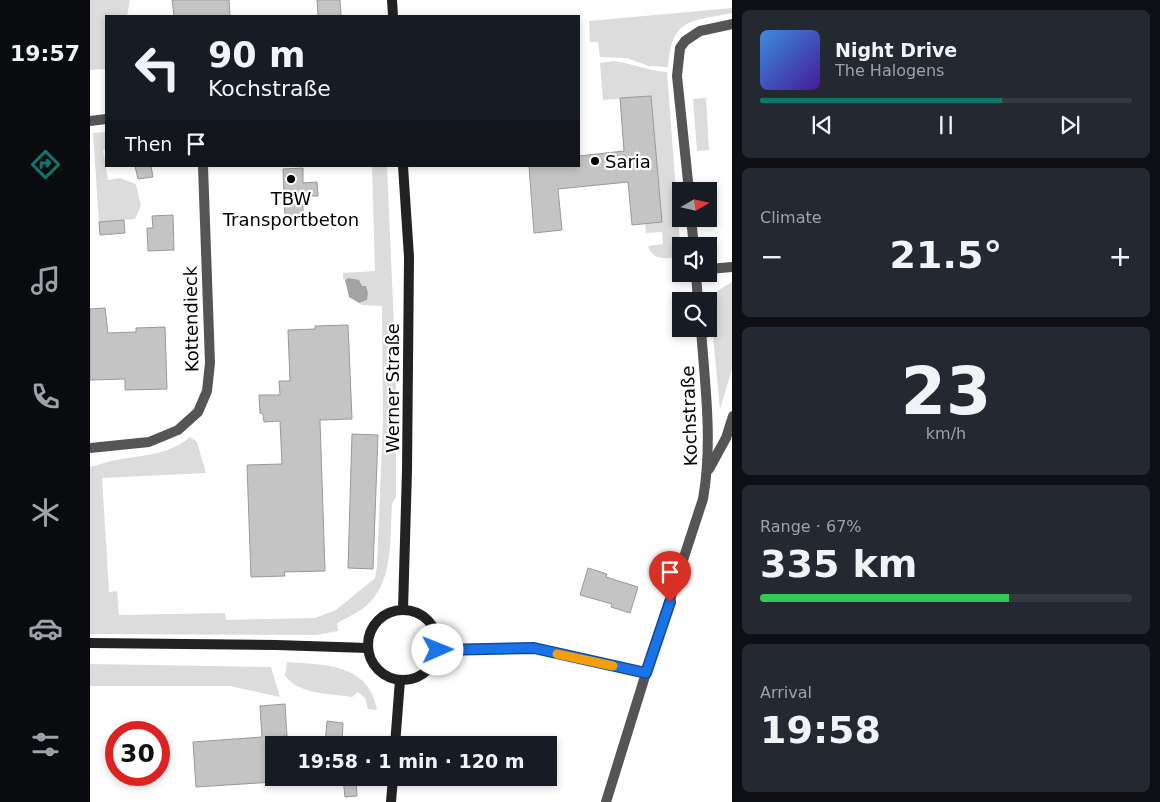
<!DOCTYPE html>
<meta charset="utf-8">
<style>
body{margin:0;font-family:"DejaVu Sans",sans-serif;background:#242831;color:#f1f3f6;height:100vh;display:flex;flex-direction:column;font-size:19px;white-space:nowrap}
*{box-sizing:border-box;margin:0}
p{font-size:16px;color:#9ea1a6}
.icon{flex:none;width:28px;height:28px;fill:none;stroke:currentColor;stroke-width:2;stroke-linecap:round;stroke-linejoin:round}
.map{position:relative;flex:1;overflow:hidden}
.side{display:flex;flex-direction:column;gap:10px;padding:10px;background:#0d0f14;width:428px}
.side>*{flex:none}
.guide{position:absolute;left:15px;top:15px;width:475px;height:152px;border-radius:0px;box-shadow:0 2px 8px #0003;background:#171b24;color:#f1f3f6;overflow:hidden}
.needle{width:32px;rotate:81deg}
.buttons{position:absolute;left:582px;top:182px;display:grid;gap:10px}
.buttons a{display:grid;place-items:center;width:45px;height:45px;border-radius:0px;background:#171b24;box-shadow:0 2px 8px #0003;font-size:25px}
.speed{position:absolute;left:15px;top:721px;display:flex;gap:10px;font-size:25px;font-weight:700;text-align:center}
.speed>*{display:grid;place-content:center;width:65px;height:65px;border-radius:50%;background:#171b24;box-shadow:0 2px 8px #0003;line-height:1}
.speed .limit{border:8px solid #d22;background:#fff;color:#111}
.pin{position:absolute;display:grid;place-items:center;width:42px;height:42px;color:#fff;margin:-51px -21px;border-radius:50% 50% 50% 0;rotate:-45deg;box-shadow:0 0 5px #0007}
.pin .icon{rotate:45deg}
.me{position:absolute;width:55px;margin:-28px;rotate:89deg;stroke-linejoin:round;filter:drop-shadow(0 0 4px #0008)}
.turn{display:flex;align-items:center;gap:18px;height:105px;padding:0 20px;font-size:22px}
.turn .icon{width:65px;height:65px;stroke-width:2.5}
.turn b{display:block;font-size:35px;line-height:42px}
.then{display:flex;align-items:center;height:48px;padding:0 20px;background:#0003;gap:10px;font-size:19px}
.big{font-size:38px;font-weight:800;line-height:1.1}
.side .widget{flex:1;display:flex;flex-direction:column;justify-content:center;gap:8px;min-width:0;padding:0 18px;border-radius:8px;background:#242831}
.side .dial{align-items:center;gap:0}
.dial b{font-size:65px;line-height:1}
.song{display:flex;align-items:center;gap:15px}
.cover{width:60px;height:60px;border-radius:8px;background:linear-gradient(135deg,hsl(210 70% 55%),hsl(260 70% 35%))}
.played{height:5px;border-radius:2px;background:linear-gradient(90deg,#0f766e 65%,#363941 65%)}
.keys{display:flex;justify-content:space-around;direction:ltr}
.heat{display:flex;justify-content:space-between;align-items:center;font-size:28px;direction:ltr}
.charge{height:8px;border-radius:4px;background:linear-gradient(90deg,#34c759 67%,#363941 0)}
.trip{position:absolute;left:175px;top:736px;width:292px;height:50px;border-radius:0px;background:#171b24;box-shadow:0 2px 8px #0003;font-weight:800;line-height:50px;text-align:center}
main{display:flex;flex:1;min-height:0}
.tabs{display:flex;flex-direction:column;width:90px;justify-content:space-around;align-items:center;background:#090b0e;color:#9ea1a6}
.tabs .icon{width:35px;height:35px}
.tabs .on{color:#0f766e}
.tabs b{font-size:22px;color:#f1f3f6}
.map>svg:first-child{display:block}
.green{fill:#dcdcdc}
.water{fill:#a3a3a3}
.building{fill:#c4c4c4;stroke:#999}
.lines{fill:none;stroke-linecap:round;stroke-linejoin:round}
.street{stroke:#555;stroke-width:10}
.secondary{stroke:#222;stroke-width:10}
.route-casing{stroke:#114b97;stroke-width:12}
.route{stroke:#1a73e8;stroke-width:9}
.slow{stroke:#f59e0b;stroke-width:9}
.poi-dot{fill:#000;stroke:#fff;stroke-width:2}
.labels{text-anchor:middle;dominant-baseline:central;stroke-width:4.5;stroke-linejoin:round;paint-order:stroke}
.poi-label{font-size:18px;fill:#000;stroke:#fff;text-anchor:start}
.street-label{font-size:18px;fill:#000;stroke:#fff}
</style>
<main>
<nav class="tabs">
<b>19:57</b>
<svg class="icon on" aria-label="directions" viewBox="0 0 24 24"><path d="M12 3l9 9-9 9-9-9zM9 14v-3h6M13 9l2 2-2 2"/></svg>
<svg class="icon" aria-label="music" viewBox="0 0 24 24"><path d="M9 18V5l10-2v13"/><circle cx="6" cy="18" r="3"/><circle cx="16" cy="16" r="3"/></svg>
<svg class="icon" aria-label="phone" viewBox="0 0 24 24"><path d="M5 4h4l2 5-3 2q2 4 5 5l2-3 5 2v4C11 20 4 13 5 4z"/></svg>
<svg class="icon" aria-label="climate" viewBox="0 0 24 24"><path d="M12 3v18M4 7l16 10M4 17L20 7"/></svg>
<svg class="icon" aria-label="car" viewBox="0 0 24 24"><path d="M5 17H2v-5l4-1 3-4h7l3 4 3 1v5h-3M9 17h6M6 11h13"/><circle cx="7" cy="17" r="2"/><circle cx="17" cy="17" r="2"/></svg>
<svg class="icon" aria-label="filters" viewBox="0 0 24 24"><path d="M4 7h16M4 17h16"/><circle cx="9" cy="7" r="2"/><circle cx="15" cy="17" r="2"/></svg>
</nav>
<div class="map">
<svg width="643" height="802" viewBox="0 0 643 802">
<rect width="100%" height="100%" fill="#fff"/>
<g class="green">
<path d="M0,0H40L37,16H16V69L0,70Z"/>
<path d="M642,8V13C600,22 582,17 578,67L559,66L537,58L510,57L508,42H500L499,21Z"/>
<path d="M523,61C541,63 558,71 577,72L591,257C577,258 563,262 558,246L573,244L572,232L556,233L555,223L572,222L561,96L513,100L510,63Z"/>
<path d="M616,98L619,150L607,151L603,99Z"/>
<path d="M16,132V149L13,150L18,180L30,178L46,184L51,206L45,219L9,222L3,133Z"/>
<path d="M282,166H297L306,372V497L302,504C300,533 303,572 285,596C277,609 260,616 247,623L248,631L227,635L0,634V467C9,465 18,461 27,460C53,455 79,455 100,437L107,442L116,473L12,478L19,592L27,591L29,615L135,613L136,620L225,618L246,610L285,578L287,567L293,421L292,306L272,305L269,303L277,300L272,287L258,278L253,280V273L285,271Z"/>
<path d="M642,282V369L630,409L620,304L627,291Z"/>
<path d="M197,662C234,665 279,663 287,710L278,709L275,698L268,692L262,697C238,693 211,695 195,676Z"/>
<path d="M0,664L181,667L190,697L140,686H0Z"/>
</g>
<path class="water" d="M258,278L269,280L272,286H276L278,293L277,300L269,303L259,297L255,280Z"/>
<g class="building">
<path d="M82,0H139L140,16H84Z"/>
<path d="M227,0H250L251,16H228Z"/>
<path d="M561,96L572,222L542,225L538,182L468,189L472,230L444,233L439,166H489V156L534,151L530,98Z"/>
<path d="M45,166H61L63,177L48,179Z"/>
<path d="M213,168V183L227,182L228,196H213V217H195L193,169Z"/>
<path d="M83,215L84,250L58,251L57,228H63L62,216Z"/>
<path d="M34,220L35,233L10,235L9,222Z"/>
<path d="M15,308L18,333L46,332V328L75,327L77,389L35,390V379L0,380V309Z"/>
<path d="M258,325L262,419L230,420L235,571L194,572L195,576L161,577L157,465L192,464L190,421L174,422L173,414L170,413L169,395H190L189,381H200L198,330L225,329V326Z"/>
<path d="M262,434L288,435L283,569L258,568Z"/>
<path d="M498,568L517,574L516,577L548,587L540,613L521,607L522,604L490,595Z"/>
<path d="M195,704L197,736H193L194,745H184V782L106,787L103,742L172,737L170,706Z"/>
<path d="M237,721L253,723L252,745H235Z"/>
<path d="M253,778H266L267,796L255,797Z"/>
</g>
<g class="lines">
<g class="street">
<path d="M0,121L16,119"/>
<path d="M599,191L587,76L590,48L595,41L610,31L643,24"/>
<path d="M601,219L604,246"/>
<path d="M619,269L643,267"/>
<path d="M606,274L608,301"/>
<path d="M0,448L59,442L88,430L108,412L117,391L120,363L113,166"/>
<path d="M619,469L636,438L643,416"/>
<path d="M348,650L444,648L556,673"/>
<path d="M516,802L556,673L613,499C623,442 615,386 611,329"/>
</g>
<g class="secondary">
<path d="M302,0L303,16"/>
<circle cx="313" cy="645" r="35"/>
<path d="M313,610L317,470L319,257L313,166"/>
<path d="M0,643L186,645L278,648"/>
<path d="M305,745L310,680"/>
<path d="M301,802L303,778"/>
</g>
</g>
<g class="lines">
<defs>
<path id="route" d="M348,650L444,648L556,673L580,602"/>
</defs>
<use href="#route" class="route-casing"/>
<use href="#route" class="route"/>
<path class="slow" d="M467,654L523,666"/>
</g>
<g class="poi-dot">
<circle cx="505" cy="161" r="5"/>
<circle cx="201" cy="179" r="5"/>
</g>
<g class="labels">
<g class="poi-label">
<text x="515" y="161">Saria</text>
<text x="201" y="198" text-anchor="middle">TBW<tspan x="201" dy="21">Transportbeton</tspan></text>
</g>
<g class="street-label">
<text transform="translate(101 319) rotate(-91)">Kottendieck</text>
<text transform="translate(302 388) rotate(-90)">Werner Straße</text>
<text transform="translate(599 416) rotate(-92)">Kochstraße</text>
</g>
</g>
</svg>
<div class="buttons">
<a><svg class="needle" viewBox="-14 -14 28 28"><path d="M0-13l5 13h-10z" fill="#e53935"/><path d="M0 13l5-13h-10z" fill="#9ea1a6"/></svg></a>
<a><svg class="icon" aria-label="sound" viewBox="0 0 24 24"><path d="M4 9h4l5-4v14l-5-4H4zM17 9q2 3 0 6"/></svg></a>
<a><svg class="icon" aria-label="search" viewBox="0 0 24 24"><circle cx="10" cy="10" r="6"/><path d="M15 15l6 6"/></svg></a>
</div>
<div class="speed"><div class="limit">30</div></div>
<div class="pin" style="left:580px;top:602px;background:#d93025"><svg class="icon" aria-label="arrive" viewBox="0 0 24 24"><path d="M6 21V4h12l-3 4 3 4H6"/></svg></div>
<svg class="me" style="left:348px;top:650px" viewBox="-20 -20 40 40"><circle r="19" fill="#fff"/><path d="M0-13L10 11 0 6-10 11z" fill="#1a73e8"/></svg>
<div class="trip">19:58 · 1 min · 120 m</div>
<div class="guide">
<div class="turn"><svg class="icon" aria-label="left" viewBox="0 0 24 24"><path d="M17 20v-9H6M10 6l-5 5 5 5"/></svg><div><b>90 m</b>Kochstraße</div></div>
<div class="then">Then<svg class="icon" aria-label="arrive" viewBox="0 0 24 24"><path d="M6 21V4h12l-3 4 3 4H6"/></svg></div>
</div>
</div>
<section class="side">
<div class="widget">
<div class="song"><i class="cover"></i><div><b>Night Drive</b><p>The Halogens</p></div></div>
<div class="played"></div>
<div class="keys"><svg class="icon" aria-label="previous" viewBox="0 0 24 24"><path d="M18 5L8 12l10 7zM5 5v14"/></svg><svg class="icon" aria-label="pause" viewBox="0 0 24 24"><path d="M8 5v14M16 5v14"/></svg><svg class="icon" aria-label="next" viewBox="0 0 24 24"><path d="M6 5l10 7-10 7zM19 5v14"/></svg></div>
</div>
<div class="widget"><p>Climate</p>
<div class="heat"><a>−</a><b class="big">21.5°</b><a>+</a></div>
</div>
<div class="widget dial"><b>23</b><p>km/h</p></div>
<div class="widget"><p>Range · 67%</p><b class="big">335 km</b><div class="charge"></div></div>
<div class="widget"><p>Arrival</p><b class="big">19:58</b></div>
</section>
</main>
